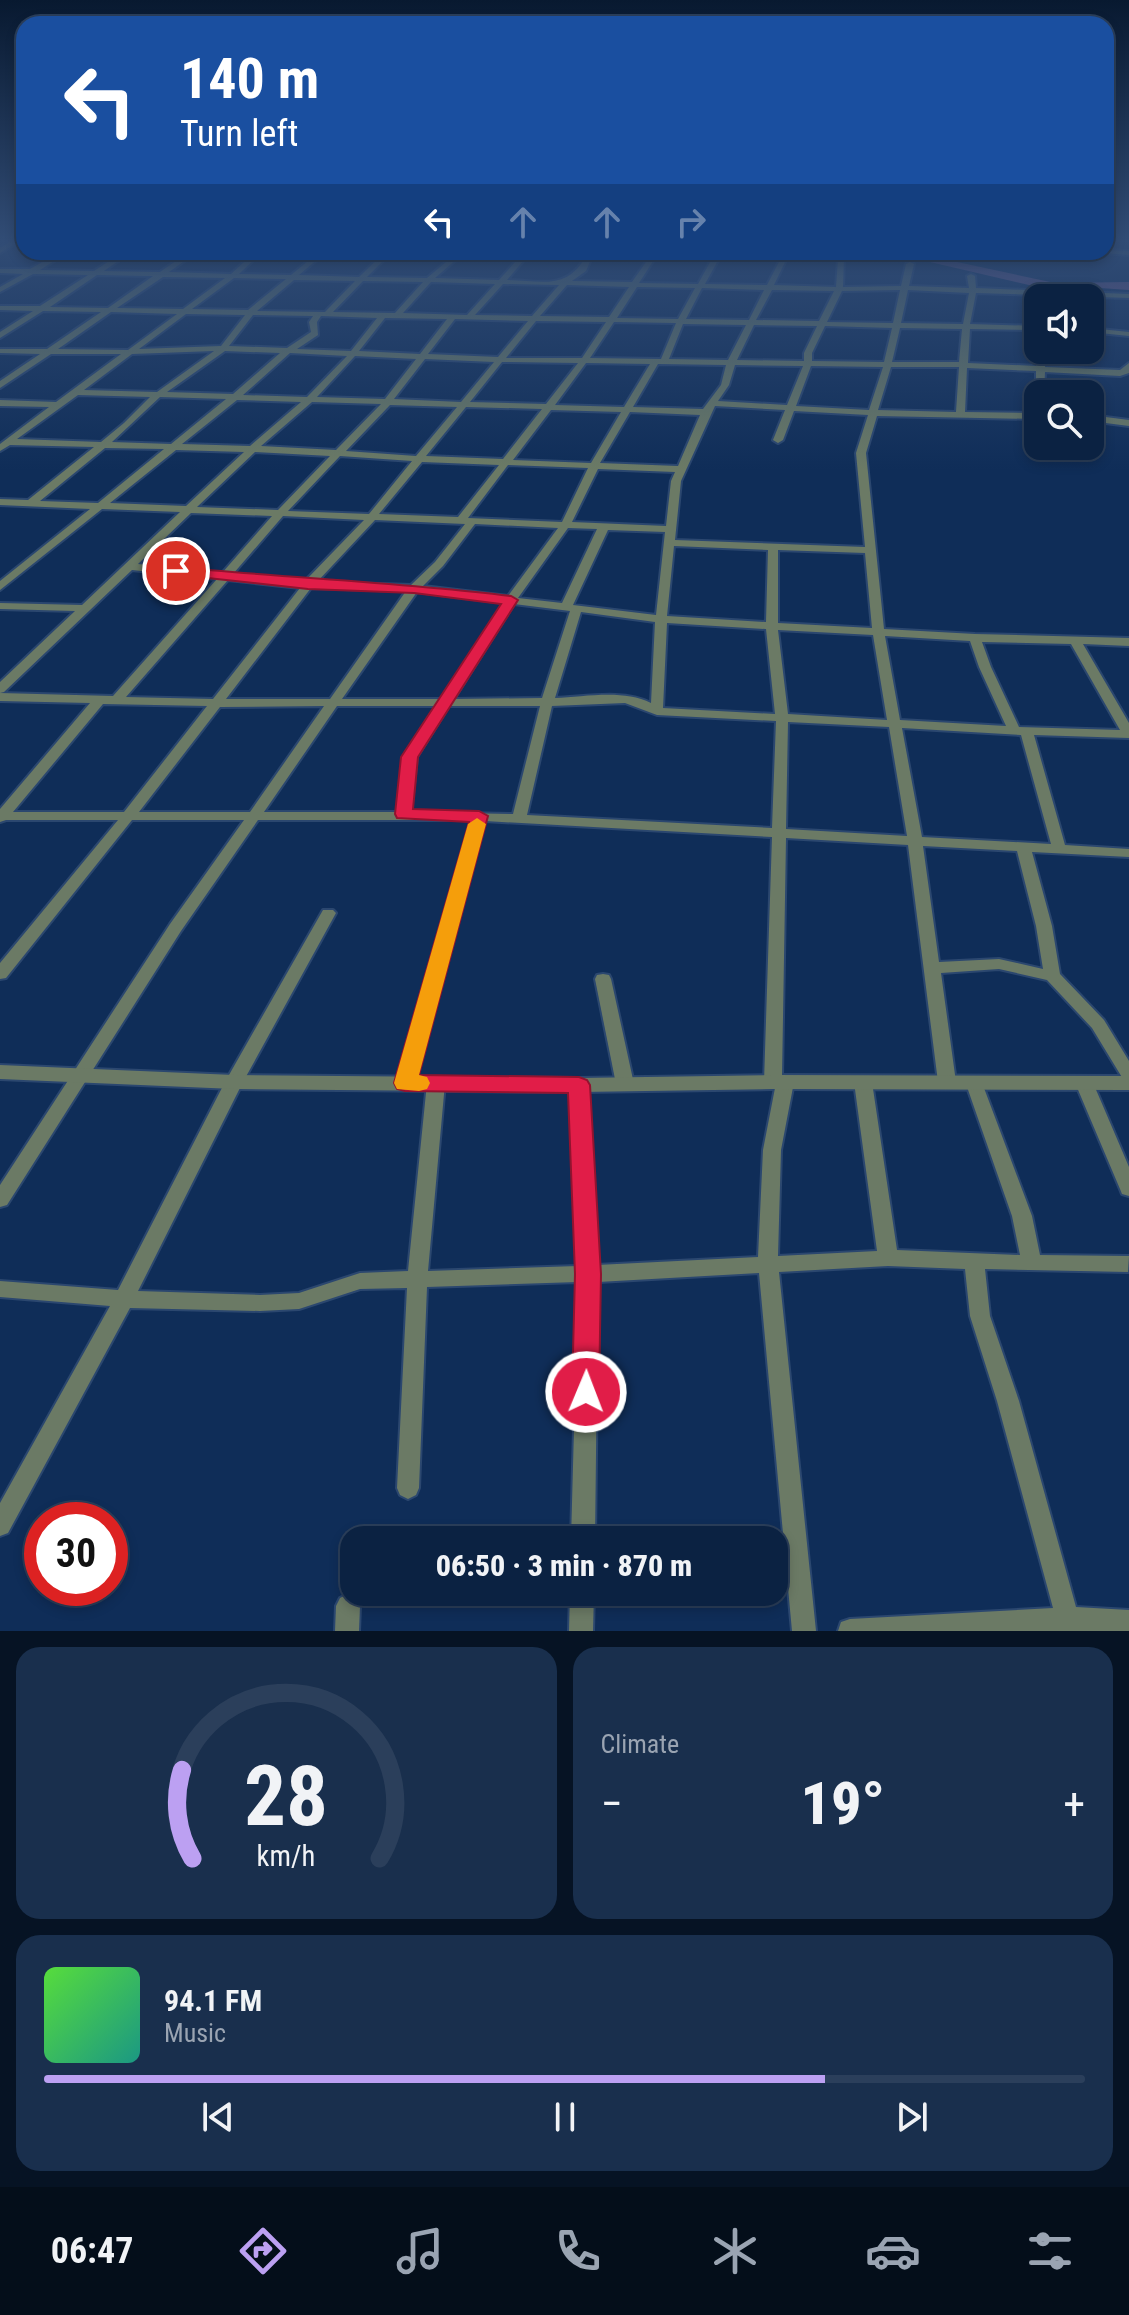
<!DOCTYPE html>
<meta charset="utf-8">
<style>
body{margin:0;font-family:"Roboto Condensed",sans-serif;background:#192f4d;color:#f1f3f6;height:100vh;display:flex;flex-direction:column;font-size:30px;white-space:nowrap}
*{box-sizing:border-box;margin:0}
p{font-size:26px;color:#9aa4b2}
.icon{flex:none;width:44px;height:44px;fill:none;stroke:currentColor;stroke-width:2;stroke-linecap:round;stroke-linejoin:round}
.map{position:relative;height:1631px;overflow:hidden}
.details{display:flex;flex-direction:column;gap:16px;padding:16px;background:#061324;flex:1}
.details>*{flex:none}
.top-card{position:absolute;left:16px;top:16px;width:1098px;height:244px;border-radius:24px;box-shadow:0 4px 12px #0003,0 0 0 2px #2b3f5b;background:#1a4fa0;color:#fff;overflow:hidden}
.tools{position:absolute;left:1024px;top:284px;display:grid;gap:16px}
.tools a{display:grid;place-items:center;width:80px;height:80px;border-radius:16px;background:#0b2242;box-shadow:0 4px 12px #0003,0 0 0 2px #2b3f5b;font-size:40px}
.speed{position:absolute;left:24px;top:1502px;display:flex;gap:16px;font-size:40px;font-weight:700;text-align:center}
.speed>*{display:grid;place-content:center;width:104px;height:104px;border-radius:50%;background:#0b2242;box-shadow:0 4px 12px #0003,0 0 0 2px #2b3f5b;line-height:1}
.speed .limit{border:12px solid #d22;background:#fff;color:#111}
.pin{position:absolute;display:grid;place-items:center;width:68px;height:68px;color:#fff;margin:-34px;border:4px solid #fff;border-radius:50%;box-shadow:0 2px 8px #0007}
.me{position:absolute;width:88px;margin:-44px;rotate:1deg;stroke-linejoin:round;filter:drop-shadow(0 0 6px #0008)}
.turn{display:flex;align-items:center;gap:28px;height:168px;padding:0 32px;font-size:36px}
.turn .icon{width:104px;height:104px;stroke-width:2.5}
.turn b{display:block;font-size:56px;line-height:68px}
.lanes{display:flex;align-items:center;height:76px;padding:0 32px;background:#0003;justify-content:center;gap:40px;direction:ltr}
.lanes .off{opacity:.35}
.big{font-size:60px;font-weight:800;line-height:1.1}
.details .card{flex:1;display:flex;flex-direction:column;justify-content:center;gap:12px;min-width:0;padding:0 28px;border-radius:24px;background:#192f4d}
.details .dial{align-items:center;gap:0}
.dial svg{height:208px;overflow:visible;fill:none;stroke:#2b3f5b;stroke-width:7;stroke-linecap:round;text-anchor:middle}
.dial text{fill:#f1f3f6;stroke:none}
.song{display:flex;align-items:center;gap:24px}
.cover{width:96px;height:96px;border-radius:12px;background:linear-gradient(135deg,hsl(110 70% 55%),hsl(170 70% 35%))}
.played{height:8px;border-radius:4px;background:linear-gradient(90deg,#bca0f2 75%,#2b3f5b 75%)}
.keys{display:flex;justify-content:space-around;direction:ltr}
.heat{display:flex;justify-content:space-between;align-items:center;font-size:44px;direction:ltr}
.details .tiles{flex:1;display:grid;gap:16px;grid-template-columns:1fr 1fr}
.card:last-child{grid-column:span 2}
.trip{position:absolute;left:340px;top:1526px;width:448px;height:80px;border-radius:24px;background:#0b2242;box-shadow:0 4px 12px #0003,0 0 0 2px #2b3f5b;font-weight:800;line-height:80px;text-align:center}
.dock{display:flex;height:128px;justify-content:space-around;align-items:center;background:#040e1a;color:#9aa4b2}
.dock .icon{width:56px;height:56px}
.dock .on{color:#bca0f2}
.dock b{font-size:36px;color:#f1f3f6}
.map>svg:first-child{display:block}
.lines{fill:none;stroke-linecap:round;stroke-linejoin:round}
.river{fill:#7c5986;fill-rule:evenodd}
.minor-casing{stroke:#2b476f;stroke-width:4}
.tertiary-casing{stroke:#2b476f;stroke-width:4}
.minor{fill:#6b7a65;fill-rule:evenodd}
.tertiary{fill:#6b7a65;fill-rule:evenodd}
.route{fill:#e11d48;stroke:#92132f;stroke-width:2}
.slow{fill:#f59e0b}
</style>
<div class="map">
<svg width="1129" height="1631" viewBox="0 0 1129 1631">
<rect width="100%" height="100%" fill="#0f2d58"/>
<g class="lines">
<path class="river" d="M887,252H910L1055,283L1129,282V290L1100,288L1055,291Z"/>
<defs>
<g id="minor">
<path d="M11,241H19L0,253V248Z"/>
<path d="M1106,250L1129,251V255L1104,253Z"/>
<path d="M60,252H68L40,270L94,271L123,252H131L104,271L160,272L189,252H197L169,272L231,274L255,252H262L239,274L291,275L319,252H326L299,275L359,277L385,252H392L367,277L427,278L458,252H465L435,278L499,280L524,252H531L507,280C544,281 569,291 588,252H594L586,271L572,281L632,282L653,252H659L639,283L698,284L714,255L682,252H790V254L844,257L843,287L901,286L906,264L910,262L914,264L909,286L969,288L967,276L971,274L975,276L976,288L1129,294V298L976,293L970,324L1038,326V330L970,329L968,363L1036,366L1038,348L1045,350V367L1120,370L1129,363V373L1120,376L1045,372L1044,394H1038V396L1036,394V371L967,368L965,412L1038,413V419L877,416L866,453L884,629L975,634L1129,638V646L1083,644L1129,723V738L1034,735L1065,845L1129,849V857L1032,852L1052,926L1060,974L1104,1020L1129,1061V1081L1123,1079L1092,1028L1047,980L999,969L941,973L956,1082L953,1086L947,1088L941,1086L938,1082L908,845L786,838L782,1077L791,1078L794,1082L781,1150L778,1256L877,1251L854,1082L857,1078L863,1076L869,1078L872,1082L897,1250L1020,1255L1012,1216L966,1084L969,1080L975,1078L981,1080L1032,1216L1040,1255L1129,1256L1128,1272L985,1269L990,1316L1019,1401L1076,1607L1129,1610V1631H838L841,1622L850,1619L1053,1608L997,1401L970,1316L965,1269L888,1266L779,1272L816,1631H792L759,1273L598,1282L595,1540H571L578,1282L427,1287L419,1488L416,1495L408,1499L400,1495L397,1488L407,1288L360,1289L299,1309L260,1311L130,1308L8,1533L0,1536V1503L110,1306L0,1297V1281L118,1290L225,1082L323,910H333L336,913L243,1082L138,1291L260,1295L299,1293L360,1273L408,1271L427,1083L430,1079L436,1077L442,1079L445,1083L428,1271L578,1266L570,1085L573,1081L579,1079L585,1081L588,1085L597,1265L758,1257L763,1150L775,1088L767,1086L764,1082L772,837L485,821L414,1083L411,1087L405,1089L399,1087L396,1083L471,820H258L181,931L7,1205L0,1207V1185L170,924L244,820H132L6,978L0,979V963L118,820H6L0,822V809L90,703L0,701V693L113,696L217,579L132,570L4,692L0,693V682L75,611L0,609V603L82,605L180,512L102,509L0,590V581L90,509L0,505V499L28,500L94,447L10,445L0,451V444L49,407L0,406V400L56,402L121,354H51L0,388V381L40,354L0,353V349H47L101,312L43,311L0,338V332L33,311L0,310V306H40L88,275L33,274L0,292V287L23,274L0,273V269H30ZM721,255L781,258L767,285L705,284ZM787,258L838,260L836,287L774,285ZM97,275L153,276L108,308L50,307ZM163,277L225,278L183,309L117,308ZM234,278L286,279L248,310L192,309ZM294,280L355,281L325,312L257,311ZM363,281L423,282L395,313L333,312ZM431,282L495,284L467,315L403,313ZM503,284L559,285L532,316L475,315ZM567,285L629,287L609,317L540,316ZM637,287L695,288L678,319L617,318ZM702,288L764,290L749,320L686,319ZM772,290L834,291L819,321L756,320ZM900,290L893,323L827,322L842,291ZM908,290L969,293L963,324L901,323ZM111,312L177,314L128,350L58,349ZM186,314L245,315L221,346L139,349ZM253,315L313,316L309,322L311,332L287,348L229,346ZM321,316L377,318L351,351L297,349L318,335L317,322ZM385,318L447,319L420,354L359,351ZM455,319L528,321L498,357L428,354ZM536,321L606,322L582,358H506ZM614,322L676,323L661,359L590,358ZM683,324L746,325L728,360L669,359ZM754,325L817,326L804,353V361L737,360ZM825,326L892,328L884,362L812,361V353ZM900,328L962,329L959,362H892ZM214,351L157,392L84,390L132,354ZM225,351L280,353L233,394L167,392ZM290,353L347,356L307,397L243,395ZM355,356L416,359L385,399L317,397ZM425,359L494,362L461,402L394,399ZM502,362L578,363L546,404L470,402ZM586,363L650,364L624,407L555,405ZM658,364L726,365L721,385L703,409L633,407ZM735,365L803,366L787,405L718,401L729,385ZM811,366L883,367L869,410L796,406ZM891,367H959L956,412L878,410ZM78,395L150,397L124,423L101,442L17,439ZM160,397L226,399L171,444L112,442ZM237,400L301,402L250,446L182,444ZM312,402L381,404L336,450L261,446ZM390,405L457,407L416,456L346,451ZM715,406L785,410L773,440L778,443L783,440L794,411L868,415L856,453L865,547L675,540L681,481ZM466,407L542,409L503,459L426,456ZM551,410L621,412L591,463L513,460ZM630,412L700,415L678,466L600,463ZM105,448L164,449L98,503L40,501ZM176,450L244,452L186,506L110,503ZM255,452L330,456L278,510L197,507ZM340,456L412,461L369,514L288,511ZM422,462L499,465L458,517L379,514ZM508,465L588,468L562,522L468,518ZM598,469L675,472L671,481L666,526L572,522ZM191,513L272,516L222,573L138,564ZM283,516L364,520L305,581L233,574ZM375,520L465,524L435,562L411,585L317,582ZM475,524L558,528L508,596L423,586L443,566ZM568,528L597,529L562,603L518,598ZM608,530L665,532L656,615L573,605ZM674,546L768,550L766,622L667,616ZM778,550L865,553L872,628L778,623ZM228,580L300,588L213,699L126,697ZM311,588L406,591L330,699H226ZM417,592L504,603L441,699H342ZM514,604L570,611L542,698L454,699ZM581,612L655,622L651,703C623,689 585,697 555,698ZM667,623L766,629L775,714L663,708ZM778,630L873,635L887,720L788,714ZM885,636L970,641L979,667L1006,726L900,720ZM982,642L1071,644L1120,730L1019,727L991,667ZM625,703L657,715L776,721L772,828L527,815L552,706ZM103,704L207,706L124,812H13ZM324,706L250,812H139L220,707ZM337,706H436L403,757L397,812H264ZM449,706H540L513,814L411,812L417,757ZM788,722L889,727L907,836L786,829ZM902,728L1021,735L1051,844L922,837ZM923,846L1017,851L1036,926L1043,969L999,959L939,962Z"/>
<path d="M939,252H945L940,257L937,255Z"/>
<path d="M1090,328L1129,332V336L1090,332Z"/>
<path d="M1090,415L1129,420V426L1090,421Z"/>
<path d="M603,974L609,975L611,979L634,1084L631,1088L625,1090L619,1088L616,1084L595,979L597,975Z"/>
<path d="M1085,1079L1091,1081L1094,1085L1129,1167V1196L1122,1194L1120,1189L1076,1085L1079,1081Z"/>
<path d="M570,1592H594L593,1631H569Z"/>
<path d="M348,1594L356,1598L360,1606L359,1631H335L336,1606L340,1598Z"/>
</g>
<path id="tertiary" d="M0,1065L234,1075L579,1078L773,1075L1129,1076V1090L773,1089L579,1092L234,1089L0,1079Z"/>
</defs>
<use href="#minor" class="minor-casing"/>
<use href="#tertiary" class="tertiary-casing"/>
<use href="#minor" class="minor"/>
<use href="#tertiary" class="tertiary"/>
</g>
<linearGradient id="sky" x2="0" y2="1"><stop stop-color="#081930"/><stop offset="0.51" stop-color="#314c75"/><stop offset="1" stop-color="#314c75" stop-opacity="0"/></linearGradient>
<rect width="1129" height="470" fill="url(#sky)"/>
<path class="route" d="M176,567C288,578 399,582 511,596L518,600L418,757L413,809L479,811L488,816L419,1075L579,1077L587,1080L590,1085L601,1274L599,1392L595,1401L586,1405L576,1401L572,1392L575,1274L568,1093L405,1091L397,1089L394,1083L469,822L397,818L395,814L401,757L501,604L414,593L308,589L171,574V568Z"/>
<path class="slow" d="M477,818L486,824L419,1075L427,1077L430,1083L427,1089L419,1091L397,1089L394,1083L468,824Z"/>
</svg>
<div class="tools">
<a><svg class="icon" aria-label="sound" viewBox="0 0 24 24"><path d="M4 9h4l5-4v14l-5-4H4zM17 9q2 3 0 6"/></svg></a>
<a><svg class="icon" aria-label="search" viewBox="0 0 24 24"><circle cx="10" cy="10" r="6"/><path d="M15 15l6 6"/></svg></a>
</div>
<div class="speed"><div class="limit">30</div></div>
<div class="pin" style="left:176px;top:571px;background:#d93025"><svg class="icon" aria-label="arrive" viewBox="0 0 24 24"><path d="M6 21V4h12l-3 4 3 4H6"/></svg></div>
<svg class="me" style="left:586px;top:1392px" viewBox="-20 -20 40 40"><circle r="17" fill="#e11d48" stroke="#fff" stroke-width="3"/><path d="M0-11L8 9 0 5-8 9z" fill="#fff"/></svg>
<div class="trip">06:50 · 3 min · 870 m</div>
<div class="top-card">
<div class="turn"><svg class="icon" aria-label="left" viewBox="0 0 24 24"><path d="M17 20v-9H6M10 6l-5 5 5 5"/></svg><div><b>140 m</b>Turn left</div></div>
<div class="lanes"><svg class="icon" aria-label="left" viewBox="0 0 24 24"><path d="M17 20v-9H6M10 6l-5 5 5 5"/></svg><svg class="icon off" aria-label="ahead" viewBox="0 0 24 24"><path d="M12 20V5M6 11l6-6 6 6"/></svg><svg class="icon off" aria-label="ahead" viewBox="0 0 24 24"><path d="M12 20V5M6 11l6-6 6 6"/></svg><svg class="icon off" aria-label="right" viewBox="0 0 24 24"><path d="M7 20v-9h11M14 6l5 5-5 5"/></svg></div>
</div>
</div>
<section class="details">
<div class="tiles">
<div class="card dial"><svg viewBox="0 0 100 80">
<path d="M14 69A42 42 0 1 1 86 69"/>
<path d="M14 69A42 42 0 0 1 10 35" stroke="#bca0f2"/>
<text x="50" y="56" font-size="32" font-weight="700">28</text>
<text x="50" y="72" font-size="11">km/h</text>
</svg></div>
<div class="card"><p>Climate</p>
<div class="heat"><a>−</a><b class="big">19°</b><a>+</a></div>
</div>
<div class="card">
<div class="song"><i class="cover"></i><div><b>94.1 FM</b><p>Music</p></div></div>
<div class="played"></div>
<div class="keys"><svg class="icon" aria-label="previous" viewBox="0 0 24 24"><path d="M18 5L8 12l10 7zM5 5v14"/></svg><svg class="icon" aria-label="pause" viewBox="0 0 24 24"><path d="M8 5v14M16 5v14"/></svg><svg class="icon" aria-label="next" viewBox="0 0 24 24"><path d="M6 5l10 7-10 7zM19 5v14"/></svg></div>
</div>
</div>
</section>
<nav class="dock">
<b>06:47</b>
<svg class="icon on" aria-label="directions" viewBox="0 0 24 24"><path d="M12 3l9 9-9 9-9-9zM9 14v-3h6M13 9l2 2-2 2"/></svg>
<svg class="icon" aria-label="music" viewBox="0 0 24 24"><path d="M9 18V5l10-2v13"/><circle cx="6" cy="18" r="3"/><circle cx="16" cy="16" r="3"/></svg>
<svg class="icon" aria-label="phone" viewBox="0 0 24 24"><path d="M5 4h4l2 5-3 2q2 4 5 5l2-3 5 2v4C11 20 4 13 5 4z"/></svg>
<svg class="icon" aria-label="climate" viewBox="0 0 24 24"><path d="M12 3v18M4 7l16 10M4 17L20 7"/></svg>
<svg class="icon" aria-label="car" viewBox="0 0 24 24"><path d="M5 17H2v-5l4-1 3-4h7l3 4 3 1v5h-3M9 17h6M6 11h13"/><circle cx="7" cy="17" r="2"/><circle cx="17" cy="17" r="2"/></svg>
<svg class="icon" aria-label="filters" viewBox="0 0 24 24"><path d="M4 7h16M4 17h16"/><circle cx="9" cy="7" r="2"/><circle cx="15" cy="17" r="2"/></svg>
</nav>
